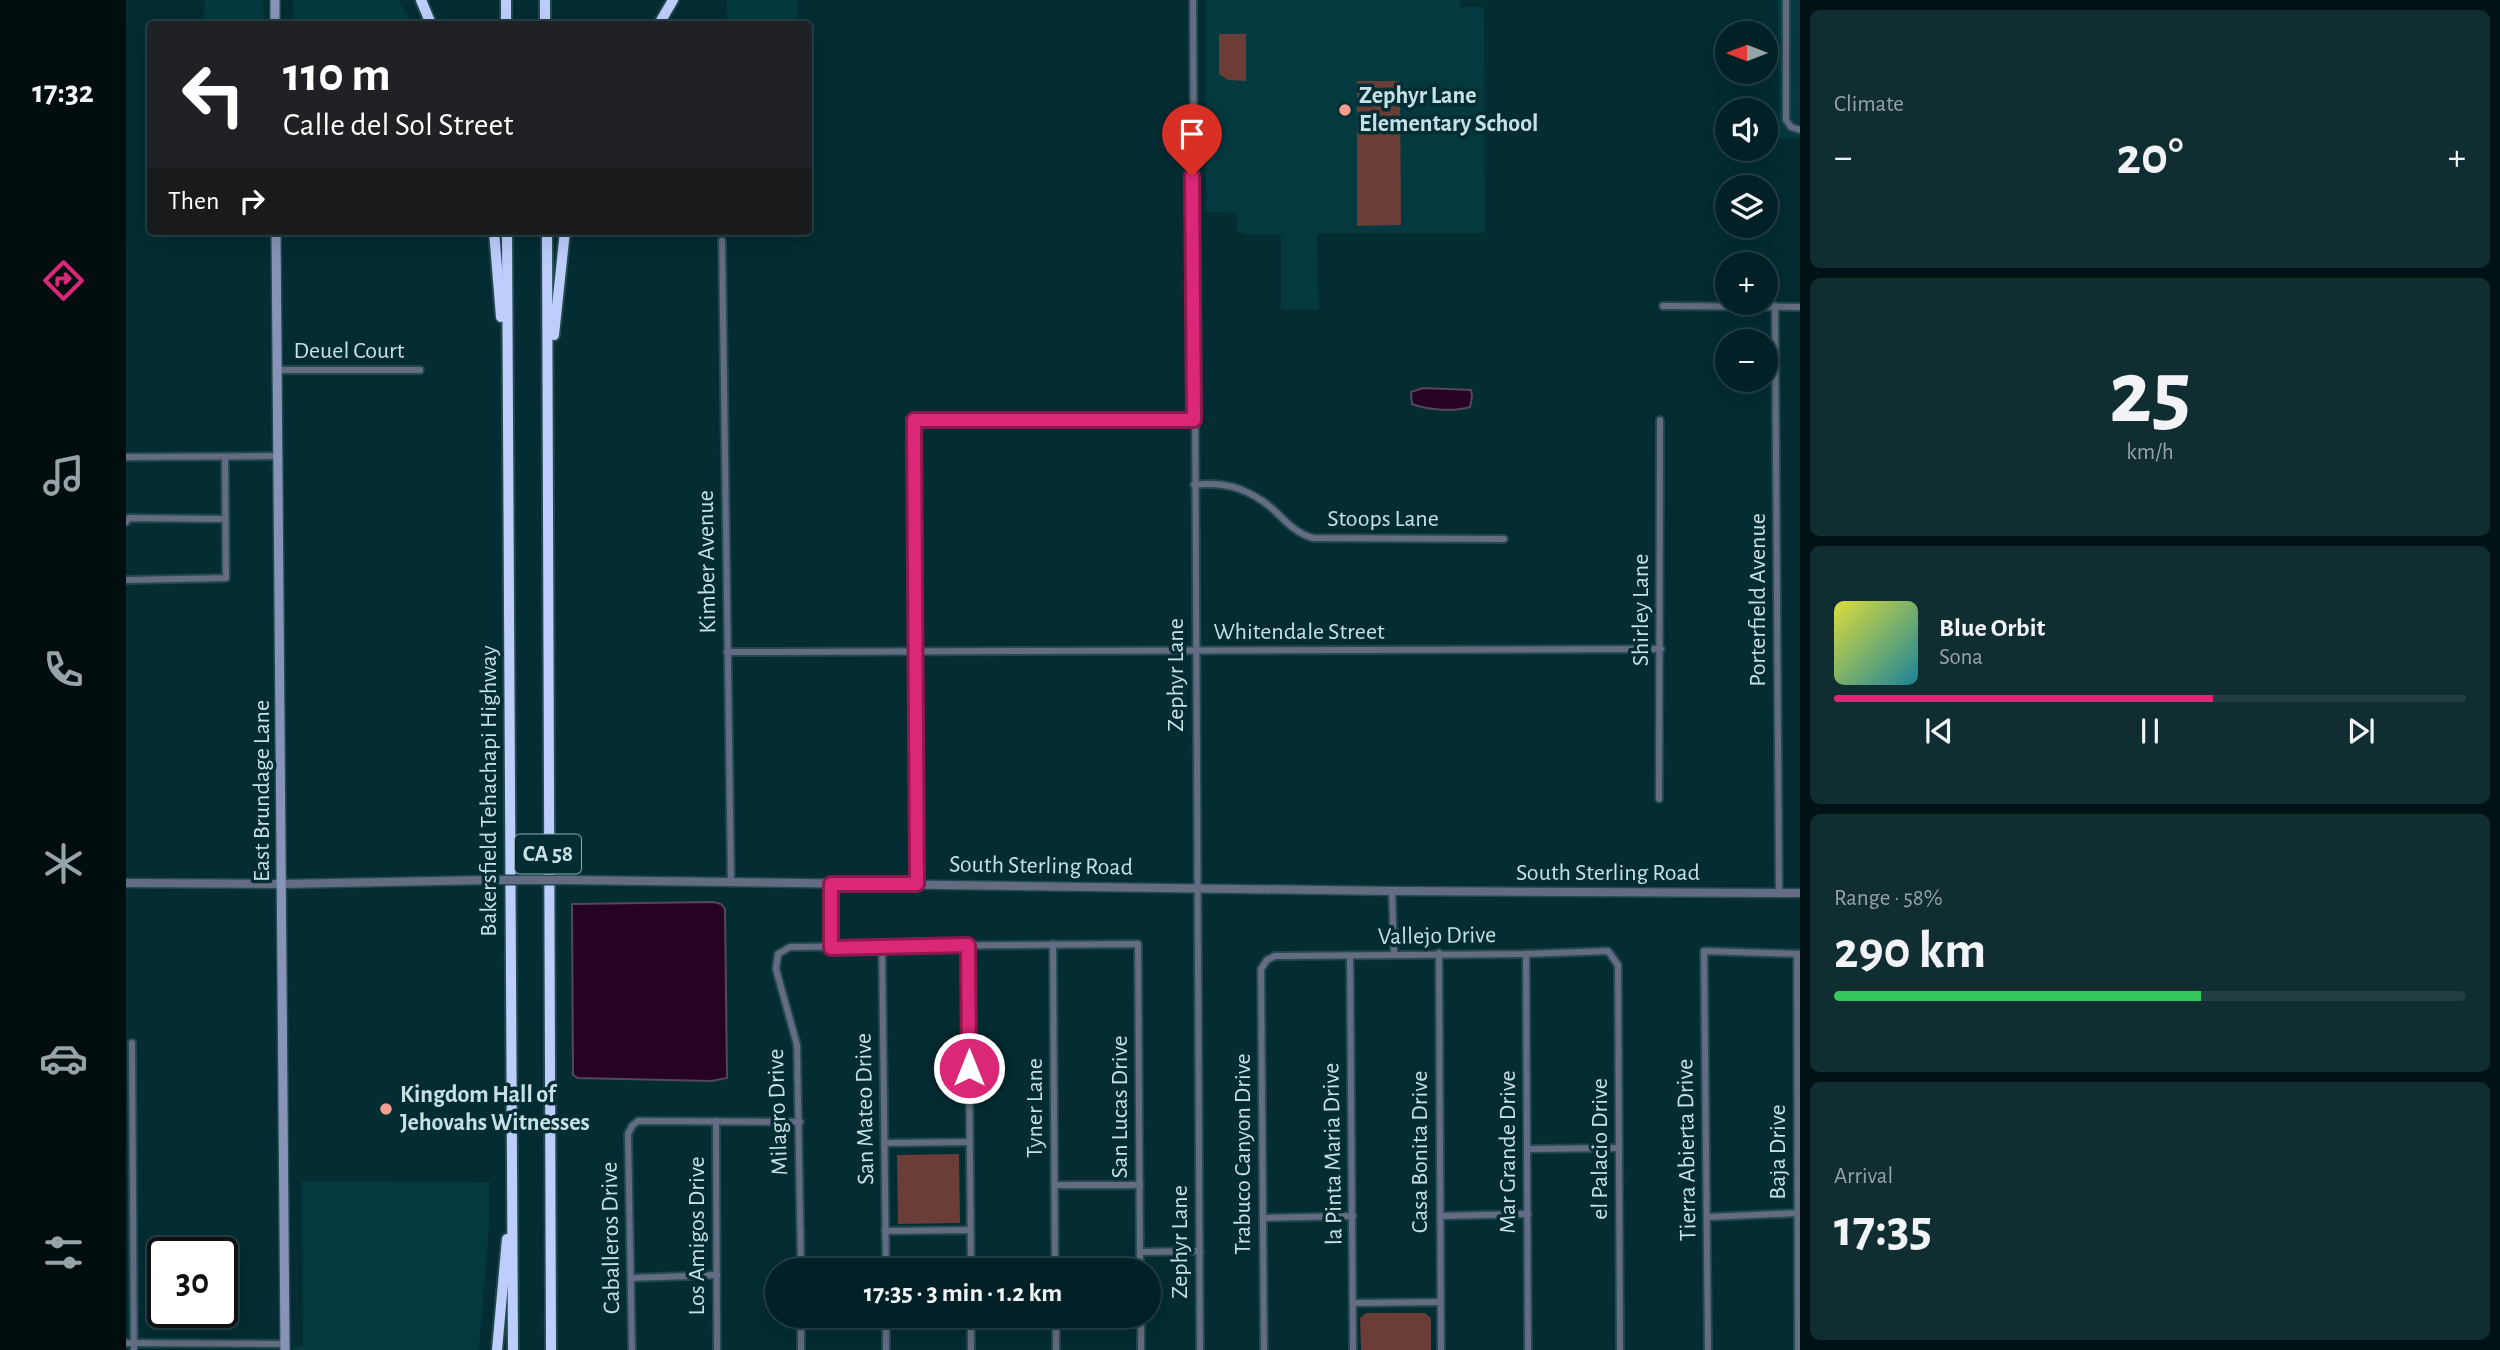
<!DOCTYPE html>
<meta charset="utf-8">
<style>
body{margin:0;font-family:"Alegreya Sans",sans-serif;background:#102e32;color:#f1f3f6;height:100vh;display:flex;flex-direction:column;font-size:26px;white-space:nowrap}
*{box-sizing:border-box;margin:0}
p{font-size:23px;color:#96a3a7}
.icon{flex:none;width:38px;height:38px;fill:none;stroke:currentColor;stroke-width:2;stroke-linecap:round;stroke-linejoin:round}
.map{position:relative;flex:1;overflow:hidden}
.drawer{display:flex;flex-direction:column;gap:10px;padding:10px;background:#011215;width:700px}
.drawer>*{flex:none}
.guide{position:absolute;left:21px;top:21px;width:665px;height:214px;border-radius:7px;box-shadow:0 7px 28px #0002,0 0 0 2px #233e43;background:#202124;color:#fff;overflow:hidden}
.needle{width:46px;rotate:270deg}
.tools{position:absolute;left:1589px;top:21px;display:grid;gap:14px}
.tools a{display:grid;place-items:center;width:63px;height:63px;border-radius:50%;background:#022126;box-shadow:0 7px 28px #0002,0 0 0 2px #233e43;font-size:35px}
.speed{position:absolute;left:21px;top:1237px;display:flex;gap:14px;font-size:35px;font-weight:700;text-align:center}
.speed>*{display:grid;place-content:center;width:91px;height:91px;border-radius:50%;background:#022126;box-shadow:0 7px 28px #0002,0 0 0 2px #233e43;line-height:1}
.speed .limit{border:4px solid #111;border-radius:10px;background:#fff;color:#111}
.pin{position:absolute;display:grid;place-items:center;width:60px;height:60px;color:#fff;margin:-72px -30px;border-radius:50% 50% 50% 0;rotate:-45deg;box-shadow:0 0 7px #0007}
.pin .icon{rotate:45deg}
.me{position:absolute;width:77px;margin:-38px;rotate:0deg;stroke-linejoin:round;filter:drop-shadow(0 0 5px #0008)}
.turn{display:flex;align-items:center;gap:24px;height:147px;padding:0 21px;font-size:32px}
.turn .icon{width:91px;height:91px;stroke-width:2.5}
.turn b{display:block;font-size:49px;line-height:60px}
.then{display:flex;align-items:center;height:66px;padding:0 21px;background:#0003;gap:14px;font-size:26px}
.big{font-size:52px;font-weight:600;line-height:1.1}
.drawer .widget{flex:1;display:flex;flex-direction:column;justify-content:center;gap:10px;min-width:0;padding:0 24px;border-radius:10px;background:#102e32}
.drawer .dial{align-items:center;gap:0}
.dial b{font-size:91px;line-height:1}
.song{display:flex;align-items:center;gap:21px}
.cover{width:84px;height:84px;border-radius:10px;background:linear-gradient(135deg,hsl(60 70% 55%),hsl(190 70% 35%))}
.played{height:7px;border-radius:4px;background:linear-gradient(90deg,#db2777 60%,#233e43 60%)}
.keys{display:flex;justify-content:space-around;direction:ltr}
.heat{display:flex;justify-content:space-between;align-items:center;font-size:38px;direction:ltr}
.charge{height:10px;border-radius:5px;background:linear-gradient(90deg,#34c759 58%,#233e43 0)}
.trip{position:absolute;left:639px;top:1258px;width:396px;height:70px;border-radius:35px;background:#022126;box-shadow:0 7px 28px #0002,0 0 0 2px #233e43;font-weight:600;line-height:70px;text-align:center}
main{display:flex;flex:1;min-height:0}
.tabs{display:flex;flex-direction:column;width:126px;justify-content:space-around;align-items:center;background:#010d0f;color:#96a3a7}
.tabs .icon{width:49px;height:49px}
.tabs .current{color:#db2777}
.tabs b{font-size:32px;color:#f1f3f6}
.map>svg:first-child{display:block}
.built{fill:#043940}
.green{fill:#6a3d37}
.water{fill:#260225;stroke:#56455f;stroke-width:2}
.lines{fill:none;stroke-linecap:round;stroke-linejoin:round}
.minor-casing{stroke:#22494f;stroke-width:10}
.tertiary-casing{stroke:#22494f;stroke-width:11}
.secondary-casing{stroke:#22494f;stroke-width:12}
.motorway-casing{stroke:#22494f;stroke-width:14}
.minor{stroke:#646c83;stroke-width:6}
.tertiary{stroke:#646c83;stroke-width:8}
.secondary{stroke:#8794b8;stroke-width:9}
.motorway{stroke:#becefc;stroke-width:10}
.tertiary-bridge-casing{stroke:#22494f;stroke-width:11;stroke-linecap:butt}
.tertiary-bridge{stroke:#646c83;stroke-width:8}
.route-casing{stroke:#8e194d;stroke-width:18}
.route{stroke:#db2777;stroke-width:12}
.poi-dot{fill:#f59d8f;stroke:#032c33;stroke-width:2.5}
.labels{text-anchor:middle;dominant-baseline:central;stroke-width:7;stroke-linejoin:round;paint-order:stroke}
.shield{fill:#032c33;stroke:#8caab0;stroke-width:2}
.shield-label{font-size:23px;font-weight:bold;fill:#c7e0e5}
.poi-label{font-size:24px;font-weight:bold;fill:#c7e0e5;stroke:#032c33;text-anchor:start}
.street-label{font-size:24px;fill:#c7e0e5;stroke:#032c33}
</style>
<main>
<nav class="tabs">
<b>17:32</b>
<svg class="icon current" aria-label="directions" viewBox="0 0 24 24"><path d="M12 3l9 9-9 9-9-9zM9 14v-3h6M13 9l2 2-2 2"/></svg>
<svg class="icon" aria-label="music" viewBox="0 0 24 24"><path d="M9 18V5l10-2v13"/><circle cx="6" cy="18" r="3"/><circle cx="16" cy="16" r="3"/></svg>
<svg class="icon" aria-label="phone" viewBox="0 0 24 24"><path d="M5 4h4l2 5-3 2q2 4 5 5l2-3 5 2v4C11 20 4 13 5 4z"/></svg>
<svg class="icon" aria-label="climate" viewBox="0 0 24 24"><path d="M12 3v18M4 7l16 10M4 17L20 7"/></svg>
<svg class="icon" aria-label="car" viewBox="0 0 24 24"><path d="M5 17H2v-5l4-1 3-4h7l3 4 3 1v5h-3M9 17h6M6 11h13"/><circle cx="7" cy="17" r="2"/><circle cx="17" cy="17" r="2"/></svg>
<svg class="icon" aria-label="filters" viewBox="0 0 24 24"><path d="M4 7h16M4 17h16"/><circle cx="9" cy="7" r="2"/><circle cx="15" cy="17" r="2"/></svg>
</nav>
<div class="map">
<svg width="1674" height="1350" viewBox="0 0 1674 1350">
<rect width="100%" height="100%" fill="#032c33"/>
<g class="built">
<path d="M79,0H137L138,24H78Z"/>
<path d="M167,0H272L282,15L285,24H168Z"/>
<rect x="601" y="0" width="71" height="24"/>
<path d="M1080,0H1334V7H1358L1359,233H1191L1193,309H1155V235H1120L1111,231L1110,213L1080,212Z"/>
<path d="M1652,0H1674V139L1653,138Z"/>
<path d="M176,1181L363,1182V1230L353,1350H167V1347L177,1346Z"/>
</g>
<g class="green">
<path d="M1093,34H1120V81L1102,80L1093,74Z"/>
<path d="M1231,81H1274L1275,225L1231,226Z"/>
<path d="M833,1154L834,1223L772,1224L771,1155Z"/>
<path d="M1240,1313H1299L1305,1318V1350H1235L1234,1318Z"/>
</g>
<g class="water">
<path d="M1297,388L1345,390L1346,397L1344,407C1327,412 1302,410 1286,404L1285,392Z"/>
<path d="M587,902L595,904L599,909L601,1078L585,1081L452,1078L447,1075L446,904Z"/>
</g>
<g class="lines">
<defs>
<g id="minor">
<path d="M1067,0L1074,1350"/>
<path d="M1660,0V120L1665,127L1674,130"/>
<path d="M596,241L605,883"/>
<path d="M1537,306L1674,307"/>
<path d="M1649,306L1653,893"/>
<path d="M151,370H294"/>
<path d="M0,457L153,456"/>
<path d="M1068,485C1101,481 1127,490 1151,513C1162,524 1172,534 1187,538L1378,539"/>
<path d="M0,522L3,518L99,519"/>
<path d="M0,580L100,578L99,458"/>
<path d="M601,652L1535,649"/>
<path d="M1533,799L1534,420"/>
<path d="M705,884V948"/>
<path d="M791,884L788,420H1068"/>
<path d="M1266,891L1268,954"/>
<path d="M927,944L929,1270"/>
<path d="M842,945L845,1270"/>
<path d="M756,947L760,1270"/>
<path d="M1313,953L1315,1350"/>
<path d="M1400,954L1402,1350"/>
<path d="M1671,954L1672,1350"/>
<path d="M1224,957L1227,1350"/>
<path d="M6,1043L8,1350"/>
<path d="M590,1121L591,1350"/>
<path d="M759,1143L844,1142"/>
<path d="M1401,1149L1493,1148"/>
<path d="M929,1185H1014"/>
<path d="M1314,1216L1402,1214"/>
<path d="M1582,1217L1674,1213"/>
<path d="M1137,1218L1227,1216"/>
<path d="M759,1231L844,1230"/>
<path d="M1014,1252L1074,1251"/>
<path d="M675,1270L671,1045L650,969L652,954L664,947L1012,944L1014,1270"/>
<path d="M505,1278L591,1275"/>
<path d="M1227,1303L1314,1302"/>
<path d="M675,1316V1350"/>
<path d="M760,1316V1350"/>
<path d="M845,1316V1350"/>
<path d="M930,1316V1350"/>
<path d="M1015,1316V1350"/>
<path d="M0,1343L159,1344"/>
<path d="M506,1350L502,1134L506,1126L512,1121L674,1122"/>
<path d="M1138,1350L1135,969L1141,960L1149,956L1400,954L1482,951L1492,965L1494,1350"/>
<path d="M1582,1350L1578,951L1674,954"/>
</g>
<g id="tertiary">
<path d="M445,880L1266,891L1674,893"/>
<path d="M0,883L155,884L363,880"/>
</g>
<g id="secondary">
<path d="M149,0V24"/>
<path d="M150,231L159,1350"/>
</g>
<g id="motorway">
<path d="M295,0L305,24"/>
<path d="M380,0V24"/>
<path d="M419,0V24"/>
<path d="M533,24L547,0"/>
<path d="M368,231L375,317"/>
<path d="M381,231L387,1350"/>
<path d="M421,231L425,1350"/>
<path d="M428,335L439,231"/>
<path d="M371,1350L381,1239"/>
</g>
</defs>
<use href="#minor" class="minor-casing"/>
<use href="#tertiary" class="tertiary-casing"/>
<use href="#secondary" class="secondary-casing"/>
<use href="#motorway" class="motorway-casing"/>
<use href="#minor" class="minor"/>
<use href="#tertiary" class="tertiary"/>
<use href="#secondary" class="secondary"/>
<use href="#motorway" class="motorway"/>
<defs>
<path id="tertiary-bridge" d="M363,880H445"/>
</defs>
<use href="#tertiary-bridge" class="tertiary-bridge-casing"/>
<use href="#tertiary-bridge" class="tertiary-bridge"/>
</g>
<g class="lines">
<defs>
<path id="route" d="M843,1068L842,945L705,948V884H791L788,420H1068L1066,176"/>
</defs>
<use href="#route" class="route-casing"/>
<use href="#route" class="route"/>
</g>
<g class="poi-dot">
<circle cx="1219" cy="110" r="7"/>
<circle cx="260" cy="1109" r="7"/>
</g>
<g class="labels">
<rect class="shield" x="389" y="834.5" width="66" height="39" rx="5"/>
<g class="shield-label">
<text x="422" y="854">CA 58</text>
</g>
<g class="poi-label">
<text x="1233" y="96">Zephyr Lane<tspan x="1233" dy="28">Elementary School</tspan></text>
<text x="274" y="1095">Kingdom Hall of<tspan x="274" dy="28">Jehovahs Witnesses</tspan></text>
</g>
<g class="street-label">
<text x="223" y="351">Deuel Court</text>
<text x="1257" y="519">Stoops Lane</text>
<text transform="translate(581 562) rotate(-91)">Kimber Avenue</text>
<text transform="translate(1632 600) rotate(-90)">Porterfield Avenue</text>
<text transform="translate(1515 610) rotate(-90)">Shirley Lane</text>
<text x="1173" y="632">Whitendale Street</text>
<text transform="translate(1050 675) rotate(-90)">Zephyr Lane</text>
<text transform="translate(136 791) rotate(-90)">East Brundage Lane</text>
<text transform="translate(363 791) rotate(-90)">Bakersfield Tehachapi Highway</text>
<text transform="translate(915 866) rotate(1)">South Sterling Road</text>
<text x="1482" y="873">South Sterling Road</text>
<text transform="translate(1311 936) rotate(-1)">Vallejo Drive</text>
<text transform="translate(994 1107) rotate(-90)">San Lucas Drive</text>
<text transform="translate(909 1108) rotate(-90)">Tyner Lane</text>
<text transform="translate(739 1109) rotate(-91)">San Mateo Drive</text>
<text transform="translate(652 1112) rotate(-92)">Milagro Drive</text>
<text transform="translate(1474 1149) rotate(-90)">el Palacio Drive</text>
<text transform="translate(1561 1150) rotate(-91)">Tierra Abierta Drive</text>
<text transform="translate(1294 1152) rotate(-90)">Casa Bonita Drive</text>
<text transform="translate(1382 1152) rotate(-90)">Mar Grande Drive</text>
<text transform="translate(1652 1152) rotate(-90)">Baja Drive</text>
<text transform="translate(1117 1154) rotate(-90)">Trabuco Canyon Drive</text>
<text transform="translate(1207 1154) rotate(-91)">la Pinta Maria Drive</text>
<text transform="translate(571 1236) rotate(-90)">Los Amigos Drive</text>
<text transform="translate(485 1238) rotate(-91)">Caballeros Drive</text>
<text transform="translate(1054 1242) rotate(-90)">Zephyr Lane</text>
</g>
</g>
</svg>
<div class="tools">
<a><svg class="needle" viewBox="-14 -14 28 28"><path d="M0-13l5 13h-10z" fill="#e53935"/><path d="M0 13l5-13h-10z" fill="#96a3a7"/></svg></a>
<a><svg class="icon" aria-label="sound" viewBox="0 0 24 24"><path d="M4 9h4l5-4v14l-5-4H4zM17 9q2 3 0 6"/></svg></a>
<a><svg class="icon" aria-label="layers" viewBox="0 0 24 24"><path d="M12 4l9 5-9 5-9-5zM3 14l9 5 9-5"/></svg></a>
<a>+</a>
<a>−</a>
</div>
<div class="speed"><div class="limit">30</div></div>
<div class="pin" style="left:1066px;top:176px;background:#d93025"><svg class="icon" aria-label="arrive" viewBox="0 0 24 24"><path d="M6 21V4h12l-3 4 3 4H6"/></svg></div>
<svg class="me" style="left:843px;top:1068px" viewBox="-20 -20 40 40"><circle r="17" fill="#db2777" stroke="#fff" stroke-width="3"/><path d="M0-11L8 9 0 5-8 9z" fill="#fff"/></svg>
<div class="trip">17:35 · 3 min · 1.2 km</div>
<div class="guide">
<div class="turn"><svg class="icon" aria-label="left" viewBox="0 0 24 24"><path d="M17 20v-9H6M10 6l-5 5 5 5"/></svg><div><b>110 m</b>Calle del Sol Street</div></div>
<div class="then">Then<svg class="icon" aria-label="right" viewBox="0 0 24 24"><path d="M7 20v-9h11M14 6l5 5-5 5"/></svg></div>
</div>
</div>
<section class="drawer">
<div class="widget"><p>Climate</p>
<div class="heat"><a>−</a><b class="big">20°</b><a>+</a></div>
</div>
<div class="widget dial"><b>25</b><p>km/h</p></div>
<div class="widget">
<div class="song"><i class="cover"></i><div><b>Blue Orbit</b><p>Sona</p></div></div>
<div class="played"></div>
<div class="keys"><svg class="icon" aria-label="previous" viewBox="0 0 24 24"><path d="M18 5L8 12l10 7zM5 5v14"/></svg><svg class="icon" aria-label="pause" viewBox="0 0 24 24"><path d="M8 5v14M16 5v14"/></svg><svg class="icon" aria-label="next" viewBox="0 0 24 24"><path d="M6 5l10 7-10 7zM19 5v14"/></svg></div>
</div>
<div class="widget"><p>Range · 58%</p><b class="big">290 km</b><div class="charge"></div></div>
<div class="widget"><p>Arrival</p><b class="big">17:35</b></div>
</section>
</main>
